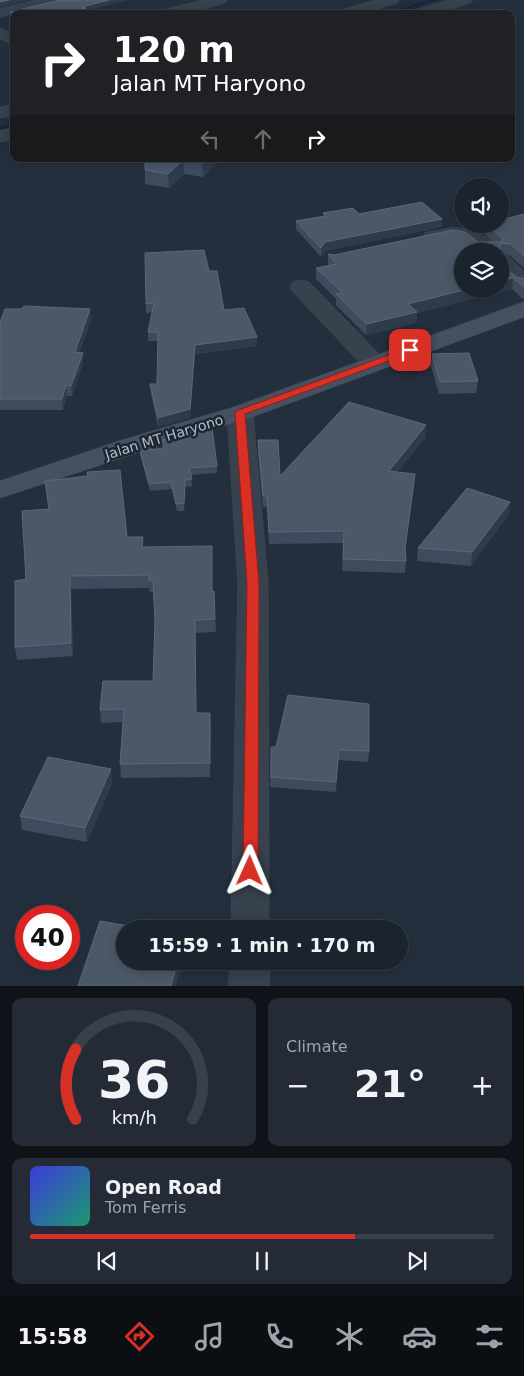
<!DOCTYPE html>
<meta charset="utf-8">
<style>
body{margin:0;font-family:"DejaVu Sans",sans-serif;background:#242b36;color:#f1f3f6;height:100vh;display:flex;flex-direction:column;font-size:19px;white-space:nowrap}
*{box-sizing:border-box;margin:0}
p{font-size:16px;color:#a0a4aa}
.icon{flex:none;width:28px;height:28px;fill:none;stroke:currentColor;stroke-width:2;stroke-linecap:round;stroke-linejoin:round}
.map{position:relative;height:986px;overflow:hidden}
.drawer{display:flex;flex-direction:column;gap:12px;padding:12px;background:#0f1319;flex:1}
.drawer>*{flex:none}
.banner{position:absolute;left:10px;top:10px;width:505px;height:152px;border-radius:10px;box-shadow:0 2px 12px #0003,0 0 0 1px #39404a;background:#202124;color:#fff;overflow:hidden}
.buttons{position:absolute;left:454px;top:178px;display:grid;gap:10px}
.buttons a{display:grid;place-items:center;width:55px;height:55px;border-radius:50%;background:#1b232e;box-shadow:0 2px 12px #0003,0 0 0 1px #39404a;font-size:25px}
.speed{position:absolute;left:15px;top:905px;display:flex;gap:10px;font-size:25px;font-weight:700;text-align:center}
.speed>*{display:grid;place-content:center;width:65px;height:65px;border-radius:50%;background:#1b232e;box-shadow:0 2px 12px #0003,0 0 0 1px #39404a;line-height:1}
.speed .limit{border:8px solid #d22;background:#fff;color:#111}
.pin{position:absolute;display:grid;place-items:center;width:42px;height:42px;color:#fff;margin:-21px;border-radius:10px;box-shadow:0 2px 8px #0006}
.me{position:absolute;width:55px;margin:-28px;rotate:1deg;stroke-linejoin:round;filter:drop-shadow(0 0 4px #0008)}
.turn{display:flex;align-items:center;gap:18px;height:105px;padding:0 20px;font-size:22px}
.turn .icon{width:65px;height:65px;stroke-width:2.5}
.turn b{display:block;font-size:35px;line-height:42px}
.lanes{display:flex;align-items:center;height:48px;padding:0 20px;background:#0003;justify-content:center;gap:25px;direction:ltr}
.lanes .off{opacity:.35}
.big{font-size:38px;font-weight:700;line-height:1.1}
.drawer .card{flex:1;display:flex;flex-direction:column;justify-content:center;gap:8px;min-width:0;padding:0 18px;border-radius:10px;background:#242b36}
.drawer .dial{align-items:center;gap:0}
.dial svg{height:130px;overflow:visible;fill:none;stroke:#39404a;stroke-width:7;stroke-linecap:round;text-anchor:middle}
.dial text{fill:#f1f3f6;stroke:none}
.song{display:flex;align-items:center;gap:15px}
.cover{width:60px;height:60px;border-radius:8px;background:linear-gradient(135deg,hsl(240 70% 55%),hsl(160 70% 35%))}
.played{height:5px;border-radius:2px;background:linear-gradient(90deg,#d93025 70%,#39404a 70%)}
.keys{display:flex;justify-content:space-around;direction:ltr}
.heat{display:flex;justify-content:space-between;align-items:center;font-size:28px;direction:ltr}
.drawer .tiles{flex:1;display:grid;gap:12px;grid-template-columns:1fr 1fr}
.card:last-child{grid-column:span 2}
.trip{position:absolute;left:116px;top:920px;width:292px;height:50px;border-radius:25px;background:#1b232e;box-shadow:0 2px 12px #0003,0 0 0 1px #39404a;font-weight:700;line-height:50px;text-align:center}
.tabs{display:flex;height:80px;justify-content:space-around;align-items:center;background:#0b0e12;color:#a0a4aa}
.tabs .icon{width:35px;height:35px}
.tabs .current{color:#d93025}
.tabs b{font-size:22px;color:#f1f3f6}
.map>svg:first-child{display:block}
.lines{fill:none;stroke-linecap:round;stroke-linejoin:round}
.stream{fill:#17263c;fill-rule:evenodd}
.minor-casing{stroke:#414a57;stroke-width:1}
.tertiary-casing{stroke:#414a57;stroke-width:1}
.secondary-casing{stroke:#414a57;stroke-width:1}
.minor{fill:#38414e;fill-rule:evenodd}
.tertiary{fill:#38414e;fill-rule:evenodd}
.secondary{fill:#465061;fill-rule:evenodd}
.wall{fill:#3f4b5c}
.shaded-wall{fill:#2f3b4b}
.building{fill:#4b5868;stroke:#5c6777}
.route{fill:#d93025;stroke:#8d1f18}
.labels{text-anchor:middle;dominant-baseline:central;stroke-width:5;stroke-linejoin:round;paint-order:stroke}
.street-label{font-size:14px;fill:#b4bcc9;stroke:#1d2633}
</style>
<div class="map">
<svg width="524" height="986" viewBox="0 0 524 986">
<rect width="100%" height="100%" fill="#242f3e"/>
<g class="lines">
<g class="stream">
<path d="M428,0H437L394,14H384Z"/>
<path d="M14,122V126L0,130V126Z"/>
</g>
<defs>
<g id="minor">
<path d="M36,0H62L60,3L0,17V9Z"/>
<path d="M203,0H227L225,3L184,14H158L160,11Z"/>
<path d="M376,0H399L397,3L361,14H337L339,11Z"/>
<path d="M449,0H472L470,3L435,14H411L413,11Z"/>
<path d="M0,28L14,34V45L0,39Z"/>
<path d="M14,104V115L0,118V108Z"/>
<path d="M14,128V139L0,142V131Z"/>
<path d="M451,228C470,227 489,235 500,251H477L460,240L432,243L425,241L422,237L425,233Z"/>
<path d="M500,255L508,256L524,271V289L516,287L500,272Z"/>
<path d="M301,280L309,282L383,358L386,363L383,368L374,370L365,368L293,292L290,287L293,282Z"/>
</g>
<g id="tertiary">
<path d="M240,405L249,408L253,413L268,583L269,929H231L238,583L227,413L231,408Z"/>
<path d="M230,961H270L269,986H229Z"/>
</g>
<path id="secondary" d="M524,302V317L249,418L140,452L0,498V481L122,440L231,408Z"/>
</defs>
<use href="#minor" class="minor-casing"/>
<use href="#tertiary" class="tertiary-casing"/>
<use href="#secondary" class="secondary-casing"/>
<use href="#minor" class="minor"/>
<use href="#tertiary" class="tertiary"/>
<use href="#secondary" class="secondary"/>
</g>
<g class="wall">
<path d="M86,11V13L84,14H14V18L11,16L10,12Z"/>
<path d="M145,159H221L203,177L184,174L169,188L145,184Z"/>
<path d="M323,213L359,214L442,219L441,227L325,251L321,257L296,229V221L323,216Z"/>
<path d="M524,214V268L509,255L500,254V262L516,277L524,279V300L512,289L417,313L416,323L366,335L336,305V299L316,279V268L328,266V254L334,255L478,242H493L484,234L485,224H500Z"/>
<path d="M209,271L224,310L257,337V346L195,354L190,418L158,427L151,393L150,384H157L158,341H148V332L152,312L146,313V304Z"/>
<path d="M90,309L91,320L79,353H83V363L72,396H67L63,410H0V322Z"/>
<path d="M432,354L478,381L476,393L439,394L431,366Z"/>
<path d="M426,437L397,472L414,485L405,552L406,561L405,573L342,571L343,543L269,544L267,507H263L258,452V440L280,476Z"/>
<path d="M162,440L217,466V473L191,475L192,486L186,487L184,511H177L172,489L150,491L141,458L140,451L163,448Z"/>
<path d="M510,502L508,515L471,566L417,561L418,548Z"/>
<path d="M127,537L212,592L214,591L216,632L195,633L196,713H210V777L121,778L120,764L123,722L101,723L100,710L153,681L155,621L153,592H150L149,588L71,589L73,656L17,660L15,647L26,579Z"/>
<path d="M271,747L369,751L368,762L338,760L336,792L270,787Z"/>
<path d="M112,783L87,842L22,830L20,816Z"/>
</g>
<g class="shaded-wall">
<path d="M9,0H28L0,7V2Z"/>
<path d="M109,0H128L86,11V13L84,14H65L82,7Z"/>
<path d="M207,159H221L203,177L202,163Z"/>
<path d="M183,160L184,174L169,188L168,174Z"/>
<path d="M442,219L441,227L325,251L321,257V248L325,242Z"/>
<path d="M513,278L512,289L417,313L416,323L366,335L367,324L408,304L468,289H500V281Z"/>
<path d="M90,309L91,320L75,363V352Z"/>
<path d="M257,337V346L195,354L190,418L158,427V418L195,345Z"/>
<path d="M83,353V363L72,396L71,386Z"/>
<path d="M66,385L67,396L63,410L62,399Z"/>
<path d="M426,425V437L388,483L389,471Z"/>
<path d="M415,474L414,485L404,560L405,548Z"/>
<path d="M185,480L186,487L184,511V503Z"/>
<path d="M510,502L508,515L471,566L472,552Z"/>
<path d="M70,576L71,589L73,656L71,643Z"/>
<path d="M210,713L211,726L210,777Z"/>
<path d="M111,769L112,783L87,842L85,828Z"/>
<path d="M178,961H183L176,986H171Z"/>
</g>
<g class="building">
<path d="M0,0H9L0,2Z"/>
<path d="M60,0H109L82,7L86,8L65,14H15L10,12Z"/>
<path d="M145,159H207L202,163L183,160L168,174L145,170Z"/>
<path d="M422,202L442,219L325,242L321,248L296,221L326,216L323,213L353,208L359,214Z"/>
<path d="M524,214V256L511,244L500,243V251H462V289H468L408,304L417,312L367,324L336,294L343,293L316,268L337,264L328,254L334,255L453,230L465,232L478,242H501L503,239L486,224H500V220Z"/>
<path d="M204,250L209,271H217L224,310L244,308L257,337L195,345L190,409L158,418L150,384H157L158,332H148L154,303L146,304L145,253Z"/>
<path d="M500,262L516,277L524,279V287L513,278L500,281Z"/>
<path d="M24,306L90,309L75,352L83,353L71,386L66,385L62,399H0V322L5,309H22Z"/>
<path d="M469,353L478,381L440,382L432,354Z"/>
<path d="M349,402L426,425L389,471L415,474L405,548L406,561L343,559L344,531L269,532L267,496H263L258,440H278L280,476Z"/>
<path d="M212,428L217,466L189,468L192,479L185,480L184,503L176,504L171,482L149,484L140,451L164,448L162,440L197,429Z"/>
<path d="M120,470L127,537H143L142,547L212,546V592L214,591L215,619L195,620L196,713H210V763L120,764L124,709L100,710L103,681H153L155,621L153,580H149V575L70,576L71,643L15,647V581L26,579L22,511L49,509L45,481L88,476L87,472Z"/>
<path d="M467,488L510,502L472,552L418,548Z"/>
<path d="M288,695L369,704V751L339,750L336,782L271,777V747H276Z"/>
<path d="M48,757L111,769L85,828L20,816Z"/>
<path d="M100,921L146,929H125V961H178L171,986H78Z"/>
</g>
<path class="route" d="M410,347L415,350L413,352L245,414L259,583L258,871L256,876L250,877L245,876L243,871L247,583L235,413L236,411Z"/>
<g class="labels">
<g class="street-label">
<text transform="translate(164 437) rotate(-17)">Jalan MT Haryono</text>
</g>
</g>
</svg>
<div class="buttons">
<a><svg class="icon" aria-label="sound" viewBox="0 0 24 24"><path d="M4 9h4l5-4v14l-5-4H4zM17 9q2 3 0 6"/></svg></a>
<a><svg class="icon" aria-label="layers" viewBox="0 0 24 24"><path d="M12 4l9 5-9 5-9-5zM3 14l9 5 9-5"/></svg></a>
</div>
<div class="speed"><div class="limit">40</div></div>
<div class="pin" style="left:410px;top:350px;background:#d93025"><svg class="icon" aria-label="arrive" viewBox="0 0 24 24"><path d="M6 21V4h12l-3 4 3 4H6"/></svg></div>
<svg class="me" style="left:250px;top:871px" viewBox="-20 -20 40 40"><path d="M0-17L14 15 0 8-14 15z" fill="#d93025" stroke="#fff" stroke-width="4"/></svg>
<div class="trip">15:59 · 1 min · 170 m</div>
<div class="banner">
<div class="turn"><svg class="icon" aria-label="right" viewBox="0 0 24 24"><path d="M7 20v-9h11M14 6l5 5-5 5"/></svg><div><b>120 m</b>Jalan MT Haryono</div></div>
<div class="lanes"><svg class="icon off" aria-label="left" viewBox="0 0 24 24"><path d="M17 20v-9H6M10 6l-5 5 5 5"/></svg><svg class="icon off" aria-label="ahead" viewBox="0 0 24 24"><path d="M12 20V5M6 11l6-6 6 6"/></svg><svg class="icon" aria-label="right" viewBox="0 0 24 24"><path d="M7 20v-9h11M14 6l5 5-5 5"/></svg></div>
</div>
</div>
<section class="drawer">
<div class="tiles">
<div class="card dial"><svg viewBox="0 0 100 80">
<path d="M14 69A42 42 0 1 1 86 69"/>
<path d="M14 69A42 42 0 0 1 14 26" stroke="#d93025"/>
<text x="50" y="56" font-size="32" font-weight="700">36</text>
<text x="50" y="72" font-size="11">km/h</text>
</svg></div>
<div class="card"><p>Climate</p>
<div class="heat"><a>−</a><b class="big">21°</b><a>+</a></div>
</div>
<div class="card">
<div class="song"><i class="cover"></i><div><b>Open Road</b><p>Tom Ferris</p></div></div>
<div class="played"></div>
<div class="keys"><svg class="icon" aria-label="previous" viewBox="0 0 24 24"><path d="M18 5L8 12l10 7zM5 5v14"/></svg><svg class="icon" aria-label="pause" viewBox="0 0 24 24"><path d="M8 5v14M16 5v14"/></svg><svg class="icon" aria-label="next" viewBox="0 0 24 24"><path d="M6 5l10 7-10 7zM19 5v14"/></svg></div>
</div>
</div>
</section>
<nav class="tabs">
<b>15:58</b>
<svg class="icon current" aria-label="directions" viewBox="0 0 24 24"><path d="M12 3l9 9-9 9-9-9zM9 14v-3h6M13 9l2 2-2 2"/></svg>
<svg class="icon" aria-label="music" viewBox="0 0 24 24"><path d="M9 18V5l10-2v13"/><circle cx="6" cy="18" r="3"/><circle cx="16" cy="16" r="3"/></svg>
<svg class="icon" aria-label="phone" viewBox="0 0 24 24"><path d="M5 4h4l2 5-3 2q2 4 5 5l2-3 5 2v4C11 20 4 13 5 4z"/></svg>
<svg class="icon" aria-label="climate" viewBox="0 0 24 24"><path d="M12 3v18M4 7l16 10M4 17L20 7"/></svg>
<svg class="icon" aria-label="car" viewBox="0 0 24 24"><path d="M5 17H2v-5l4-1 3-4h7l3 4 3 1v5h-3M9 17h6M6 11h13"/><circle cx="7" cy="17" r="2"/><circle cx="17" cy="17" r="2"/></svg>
<svg class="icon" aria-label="filters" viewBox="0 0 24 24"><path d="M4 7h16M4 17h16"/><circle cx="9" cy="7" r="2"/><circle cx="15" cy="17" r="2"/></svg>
</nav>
